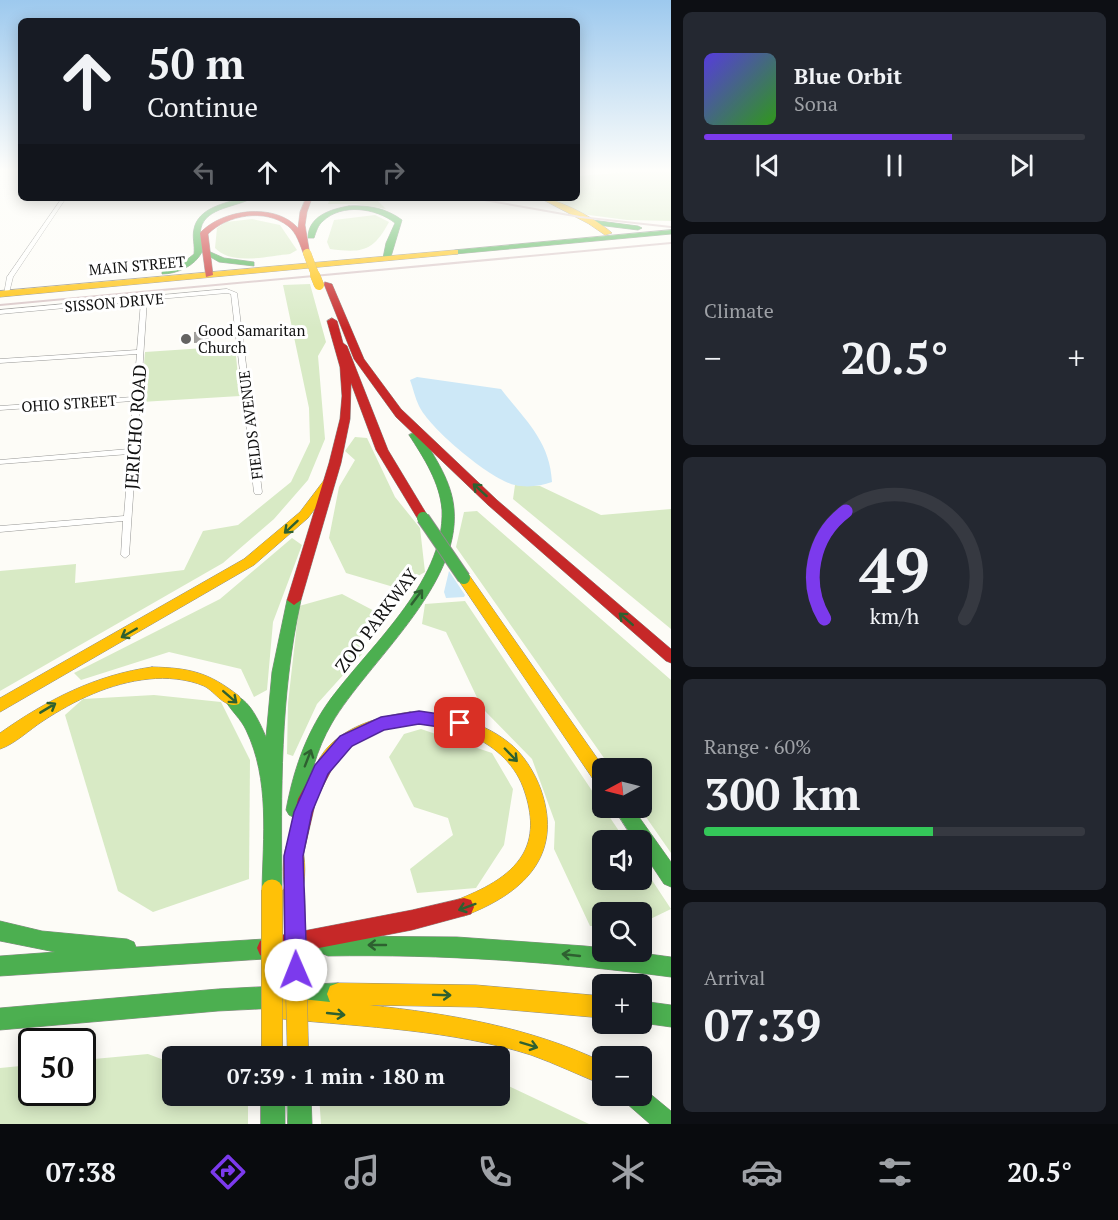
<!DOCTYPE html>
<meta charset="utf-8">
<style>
body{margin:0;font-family:"PT Serif",serif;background:#242831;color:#f1f3f6;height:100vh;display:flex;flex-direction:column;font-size:22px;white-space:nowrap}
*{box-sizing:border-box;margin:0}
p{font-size:20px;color:#9ea1a6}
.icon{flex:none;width:33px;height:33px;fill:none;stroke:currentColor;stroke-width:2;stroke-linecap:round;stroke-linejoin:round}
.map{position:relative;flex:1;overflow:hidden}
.sheet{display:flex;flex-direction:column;gap:12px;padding:12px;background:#0d0f14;width:447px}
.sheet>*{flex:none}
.guide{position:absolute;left:18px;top:18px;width:562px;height:183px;border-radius:9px;box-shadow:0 3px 15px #0003;background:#171b24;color:#f1f3f6;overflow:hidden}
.needle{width:39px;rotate:263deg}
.buttons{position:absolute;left:592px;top:758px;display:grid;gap:12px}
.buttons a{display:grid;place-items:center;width:60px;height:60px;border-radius:9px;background:#171b24;box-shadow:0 3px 15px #0003;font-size:30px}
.speed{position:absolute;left:18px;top:1028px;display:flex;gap:12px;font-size:30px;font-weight:700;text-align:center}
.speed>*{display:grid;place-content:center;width:78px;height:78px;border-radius:50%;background:#171b24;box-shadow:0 3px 15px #0003;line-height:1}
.speed .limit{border:3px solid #111;border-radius:9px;background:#fff;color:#111}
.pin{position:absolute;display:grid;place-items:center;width:51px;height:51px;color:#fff;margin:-26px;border-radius:12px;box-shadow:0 3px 9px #0006}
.me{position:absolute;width:66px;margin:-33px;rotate:359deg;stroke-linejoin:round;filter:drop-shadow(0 0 4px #0008)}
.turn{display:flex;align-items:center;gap:21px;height:126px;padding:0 30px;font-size:27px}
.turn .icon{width:78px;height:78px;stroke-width:2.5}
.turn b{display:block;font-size:42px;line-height:51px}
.lanes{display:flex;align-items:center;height:57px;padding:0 30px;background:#0003;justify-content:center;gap:30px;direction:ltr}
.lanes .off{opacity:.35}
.big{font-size:45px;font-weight:800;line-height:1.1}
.sheet .tile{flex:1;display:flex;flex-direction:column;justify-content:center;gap:9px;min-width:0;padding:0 21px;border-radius:9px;background:#242831}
.sheet .dial{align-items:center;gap:0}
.dial svg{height:156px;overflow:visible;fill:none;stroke:#363941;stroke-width:7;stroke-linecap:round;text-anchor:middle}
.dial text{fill:#f1f3f6;stroke:none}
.song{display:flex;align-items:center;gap:18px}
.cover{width:72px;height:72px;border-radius:9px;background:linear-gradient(135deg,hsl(250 70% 55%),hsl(110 70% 35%))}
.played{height:6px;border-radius:3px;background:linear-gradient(90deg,#7c3aed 65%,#363941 65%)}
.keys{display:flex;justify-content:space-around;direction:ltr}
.heat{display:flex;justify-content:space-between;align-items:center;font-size:33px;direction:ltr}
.charge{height:9px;border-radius:4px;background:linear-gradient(90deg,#34c759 60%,#363941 0)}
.trip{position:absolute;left:162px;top:1046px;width:348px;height:60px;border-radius:9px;background:#171b24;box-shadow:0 3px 15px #0003;font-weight:800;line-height:60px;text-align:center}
.menu{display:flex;height:96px;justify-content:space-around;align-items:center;background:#090b0e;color:#9ea1a6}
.menu .icon{width:42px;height:42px}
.menu .active{color:#7c3aed}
.menu b{font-size:27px;color:#f1f3f6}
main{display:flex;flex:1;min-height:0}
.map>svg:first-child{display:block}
.forest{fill:#d8eac5}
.water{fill:#cde8f7}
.building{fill:#a19f9c}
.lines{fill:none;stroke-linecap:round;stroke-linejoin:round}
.street-casing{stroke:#979795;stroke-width:1}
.fast-casing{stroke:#8e8d8b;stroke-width:1}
.slow-casing{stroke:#8e8d8b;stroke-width:1}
.jam-casing{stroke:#8e8d8b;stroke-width:1}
.street{fill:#fffffe;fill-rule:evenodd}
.fast{fill:#4caf50;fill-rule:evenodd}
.slow{fill:#ffc107;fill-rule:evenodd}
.jam{fill:#c62828;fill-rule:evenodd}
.rail{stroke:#d9c6c7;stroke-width:2}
.fast-bridge-casing{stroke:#8e8d8b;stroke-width:14;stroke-linecap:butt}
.slow-bridge-far2-casing{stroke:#8e8d8b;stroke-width:8;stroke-linecap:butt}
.slow-bridge-far1-casing{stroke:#8e8d8b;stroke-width:10;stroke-linecap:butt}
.slow-bridge-casing{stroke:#8e8d8b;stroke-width:22;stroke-linecap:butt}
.fast-bridge{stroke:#4caf50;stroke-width:12}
.slow-bridge-far2{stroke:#ffc107;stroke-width:8}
.slow-bridge-far1{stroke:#ffc107;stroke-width:10}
.slow-bridge{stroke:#ffc107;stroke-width:21}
.oneway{stroke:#2e6030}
.route{fill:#7c3aed;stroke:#51269a;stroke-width:1.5}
.poi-dot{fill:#646362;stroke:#fff;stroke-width:2}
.labels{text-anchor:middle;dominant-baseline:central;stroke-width:6;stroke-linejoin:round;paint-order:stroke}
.far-street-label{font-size:15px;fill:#111;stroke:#fff}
.far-poi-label{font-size:15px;fill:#111;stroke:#fff;text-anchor:start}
.street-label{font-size:18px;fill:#111;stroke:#fff}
</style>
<main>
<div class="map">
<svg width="671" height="1124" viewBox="0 0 671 1124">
<rect width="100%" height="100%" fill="#fdfcf7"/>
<g class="forest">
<path d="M641,171H671V221L627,220L581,214L548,198H578V176Z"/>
<path d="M330,198H375L386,209L356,204H328Z"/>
<path d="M375,215L389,222C373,252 362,253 330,249L327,242L334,220Z"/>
<path d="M252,219L280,225L297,250L290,254C267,256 232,266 215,248L217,228L226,222Z"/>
<path d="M310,284L326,342L318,356L325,439L308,480L274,519L223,563L0,691V571L76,564L75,583L184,570L203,531L238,525L291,482L310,442L309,408L283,285Z"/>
<path d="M235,346L240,396L141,402L145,352Z"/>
<path d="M355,437L367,438L395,497L420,528L425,572L397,588L346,573L329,538L339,487L355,460L345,451Z"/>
<path d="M515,485L540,486L601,515L671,509V629L513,499Z"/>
<path d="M477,511L671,680V853L639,807H642V768H611L456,547L464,512Z"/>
<path d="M292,538L302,545L273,622L267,690L254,697L241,669L169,652L81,680L74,673L220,599Z"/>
<path d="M342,594L382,615L384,625L360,636L362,654L317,704L293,756L287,754L288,703L299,606Z"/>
<path d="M465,601L625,840H603V879H642V865L671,909L642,923V912H603V926H590L554,849L555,822L532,759L482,708L446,632L422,624L425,604Z"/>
<path d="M154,695L221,702L250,760L249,879L153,912L118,891L65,715L83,699Z"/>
<path d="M421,729L492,753L513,789L504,845L476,888L417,893L410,869L453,835L448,818L414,807L389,757L404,734Z"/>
<path d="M148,1054L172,1063V1095H248V1124H0V1068L31,1065L32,1092H82L83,1060Z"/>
<path d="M500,1082L589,1124H321L319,1095H500Z"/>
</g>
<g class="water">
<path d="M417,377L501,389C525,420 550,441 552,482C541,486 527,488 515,485C491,480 430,429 419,406C415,398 413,388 410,380Z"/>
<path d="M449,571L465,595L464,597L446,598L444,592Z"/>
</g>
<path class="building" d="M209,331V342L194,343V332Z"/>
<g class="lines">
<defs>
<g id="street">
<path d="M62,198H66L13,277L9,293L4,294L7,277Z"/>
<path d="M227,289L237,293L262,492L261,494H255L254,492L231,294L227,293L147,300L137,449L138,451L136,453L129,555L125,558L121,555L123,521L0,532V526L124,516L129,454L0,464V460L129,449L133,401L0,410V406L133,397L137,354L0,363V359L137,350L141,301L0,314V310Z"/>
</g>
<g id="fast">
<path d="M242,198H252C238,207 206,207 201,228C199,236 203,244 202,252L206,250L224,258L254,262V266L219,262L202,252C195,266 177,274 162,274V270L180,265L194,254C195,245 192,237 194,229C198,208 225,203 242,198Z"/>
<path d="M349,206C368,205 386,208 402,220L390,260L383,258L386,243L395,223C376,208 342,203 323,221C318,225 316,232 314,238H308C308,216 331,209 349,206Z"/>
<path d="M592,220L638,226L642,228L638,230L589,224V220Z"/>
<path d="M671,230V234L455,254L451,252L455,250Z"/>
<path d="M415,432L421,435C435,457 452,482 454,509C461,586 368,662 332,723C316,750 309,780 304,810L301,815L295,818L289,815L286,810C293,772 305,736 327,704C366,649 445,583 442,510C440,483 424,458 409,435Z"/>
<path d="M294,595L301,600C280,696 281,792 282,890L279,896L272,899L265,896L262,890C263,837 270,780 246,730C241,719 231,711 225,700L227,696C246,690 260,723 266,737L272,672L287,600Z"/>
<path d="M613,807H632L671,862V887L664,884L642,851V840H634Z"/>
<path d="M0,921L42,931L127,939L134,942L136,947L280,938L287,941L290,948L287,955L280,958L0,976V956L55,952L0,941Z"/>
<path d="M328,936L457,937L585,946L603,948V951H627L671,957V977C557,962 443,954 328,956L321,953L318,946L321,939Z"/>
<path d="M338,983L346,986L349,994L346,1002L338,1005L218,1011L0,1030V1008L218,989Z"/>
<path d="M642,1001L671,1005V1027L642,1023Z"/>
<path d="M642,1087L671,1111V1124H650L626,1103L622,1095H642Z"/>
<rect x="261" y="1095" width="24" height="29"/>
<path d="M287,1095H311L312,1124H288Z"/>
</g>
<g id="slow">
<path d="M540,198C558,198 598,220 612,233L605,235L589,224Z"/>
<path d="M455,250H458V254L0,297V291Z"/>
<path d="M329,478L335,482L308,518L254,565L0,712V698L244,559L300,512L325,479Z"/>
<path d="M464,573L469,575L604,768L603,787L597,785L459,581L457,578L459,575Z"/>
<path d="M152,667C190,668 208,672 239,696L241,700L239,704C224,709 216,692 204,686C188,679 166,677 149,679C110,683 75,700 43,721C29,730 15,744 0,749V733C47,700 95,675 152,667Z"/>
<path d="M410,712C445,713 480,720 508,742C523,753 535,773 541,790C564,857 522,894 464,916L457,914L454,907L457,900C481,890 509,878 523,854C535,833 531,809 523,787C504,737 437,715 388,728C374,732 358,740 348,750C343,755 339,763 333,767C328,770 325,770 320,768L317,763C334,729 375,717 410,712Z"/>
<path d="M294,842L301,844C306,856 306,883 301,895L294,898L287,895C282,883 282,856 287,844Z"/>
<path d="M338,983L476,985L603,996V1018L476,1007L369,1005C451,1014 529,1027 603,1062V1085C579,1075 556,1064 531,1055C452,1030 365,1027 283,1019L275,1016L272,1008L275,1000L283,997L330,1002L327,994L330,986Z"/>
</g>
<g id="jam">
<path d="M306,198H312L307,212L305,225L310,255H304C300,245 297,233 288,226C265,208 227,215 208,234L213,275L206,277L200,233C222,209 275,202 298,228L300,212Z"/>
<path d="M325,282L332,284L364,359L401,409L497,500L671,649V663L666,661L488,505L396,417L354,359L324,284Z"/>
<path d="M332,318L337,321L343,343L347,346L388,450L429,518L427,521H419L376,450L351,383L350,419L341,463L301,600L294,605L287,600L329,463L340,419L342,396L340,367L327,321Z"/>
<path d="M326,756L332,758L335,763L316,800L303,856L301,862L294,864L287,862L285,856L298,799L320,758Z"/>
<path d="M464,898L471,900L474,907L471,914L412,930L267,958L260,955L257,948L260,941L267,938L412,910Z"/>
</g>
</defs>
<use href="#street" class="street-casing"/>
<use href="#fast" class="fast-casing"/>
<use href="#slow" class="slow-casing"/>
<use href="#jam" class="jam-casing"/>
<use href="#street" class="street"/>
<use href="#fast" class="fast"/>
<use href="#slow" class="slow"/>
<use href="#jam" class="jam"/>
<g class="rail">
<path d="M473,198L580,217L671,227"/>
<path d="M0,305L671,243"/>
</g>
<defs>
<path id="fast-bridge" d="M423,518L464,578"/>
<path id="slow-bridge-far2" d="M307,253L316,277"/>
<path id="slow-bridge-far1" d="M315,275L319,285"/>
<g id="slow-bridge">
<path d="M294,889L298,1056"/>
<path d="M272,890V1056"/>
</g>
</defs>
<use href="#fast-bridge" class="fast-bridge-casing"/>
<use href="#slow-bridge-far2" class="slow-bridge-far2-casing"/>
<use href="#slow-bridge-far1" class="slow-bridge-far1-casing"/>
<use href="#slow-bridge" class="slow-bridge-casing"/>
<use href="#fast-bridge" class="fast-bridge"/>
<use href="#slow-bridge-far2" class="slow-bridge-far2"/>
<use href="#slow-bridge-far1" class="slow-bridge-far1"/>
<use href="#slow-bridge" class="slow-bridge"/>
</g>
<defs><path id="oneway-shaft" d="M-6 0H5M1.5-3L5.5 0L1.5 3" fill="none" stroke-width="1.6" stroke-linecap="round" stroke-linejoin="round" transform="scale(1.5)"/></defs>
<g class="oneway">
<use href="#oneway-shaft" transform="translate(480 490) rotate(-138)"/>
<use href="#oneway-shaft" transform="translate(291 527) rotate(137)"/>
<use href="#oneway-shaft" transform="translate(417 597) rotate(-53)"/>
<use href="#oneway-shaft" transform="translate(626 619) rotate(-139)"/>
<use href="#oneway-shaft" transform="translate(129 633) rotate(150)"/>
<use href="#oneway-shaft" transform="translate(230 697) rotate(41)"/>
<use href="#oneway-shaft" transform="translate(48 708) rotate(-31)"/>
<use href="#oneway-shaft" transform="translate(511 755) rotate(46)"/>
<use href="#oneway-shaft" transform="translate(308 758) rotate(-69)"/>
<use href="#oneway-shaft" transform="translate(467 907) rotate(160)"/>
<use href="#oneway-shaft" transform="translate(377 945) rotate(-180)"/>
<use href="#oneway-shaft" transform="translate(571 955) rotate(-174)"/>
<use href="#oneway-shaft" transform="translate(442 995) rotate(2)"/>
<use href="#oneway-shaft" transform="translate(336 1014) rotate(6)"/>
<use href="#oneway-shaft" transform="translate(529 1045) rotate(17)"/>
</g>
<linearGradient id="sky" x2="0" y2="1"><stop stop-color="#9dc9ee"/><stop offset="0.52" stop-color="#fefefb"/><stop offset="1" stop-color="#fefefb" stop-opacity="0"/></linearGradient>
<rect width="671" height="328" fill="url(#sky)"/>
<path class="route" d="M419,711L460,717L466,719L468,723L466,728L460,730L419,724L384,730L352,746L328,774L312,812L303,856L307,970L303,978L296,981L288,978L285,970L284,856L294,812L315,765L340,736L381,717Z"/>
<circle class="poi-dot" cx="186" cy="339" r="6"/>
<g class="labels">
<g class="far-street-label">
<text transform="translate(137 265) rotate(-5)">MAIN STREET</text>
<text transform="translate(114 302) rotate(-5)">SISSON DRIVE</text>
<text transform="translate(69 403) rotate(-4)">OHIO STREET</text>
<text transform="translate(250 425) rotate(-97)">FIELDS AVENUE</text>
</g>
<g class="far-poi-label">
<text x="198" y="330">Good Samaritan<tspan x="198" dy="17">Church</tspan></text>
</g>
<g class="street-label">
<text transform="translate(135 427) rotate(-86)">JERICHO ROAD</text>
<text transform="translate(376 620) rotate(-53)">ZOO PARKWAY</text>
</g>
</g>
</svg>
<div class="buttons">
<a><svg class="needle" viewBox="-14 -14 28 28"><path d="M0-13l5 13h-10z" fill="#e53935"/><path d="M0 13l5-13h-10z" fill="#9ea1a6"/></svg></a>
<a><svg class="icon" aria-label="sound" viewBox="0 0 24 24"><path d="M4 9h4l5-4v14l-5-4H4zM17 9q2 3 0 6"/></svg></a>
<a><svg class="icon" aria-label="search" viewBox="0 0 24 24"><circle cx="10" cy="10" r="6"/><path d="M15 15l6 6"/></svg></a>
<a>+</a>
<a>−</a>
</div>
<div class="speed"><div class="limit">50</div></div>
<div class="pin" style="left:460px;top:723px;background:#d93025"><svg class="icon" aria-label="arrive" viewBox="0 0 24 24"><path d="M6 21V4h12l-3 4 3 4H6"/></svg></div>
<svg class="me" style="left:296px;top:970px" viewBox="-20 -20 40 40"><circle r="19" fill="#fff"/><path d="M0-13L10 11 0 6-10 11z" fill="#7c3aed"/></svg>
<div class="trip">07:39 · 1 min · 180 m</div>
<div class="guide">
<div class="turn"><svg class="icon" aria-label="ahead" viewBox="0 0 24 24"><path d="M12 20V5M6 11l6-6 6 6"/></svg><div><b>50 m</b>Continue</div></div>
<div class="lanes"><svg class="icon off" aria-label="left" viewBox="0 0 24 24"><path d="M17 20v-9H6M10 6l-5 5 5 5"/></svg><svg class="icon" aria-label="ahead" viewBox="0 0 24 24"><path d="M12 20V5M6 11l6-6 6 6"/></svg><svg class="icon" aria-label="ahead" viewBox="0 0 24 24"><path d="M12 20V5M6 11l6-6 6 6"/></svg><svg class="icon off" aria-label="right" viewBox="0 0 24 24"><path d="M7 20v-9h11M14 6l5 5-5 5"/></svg></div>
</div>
</div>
<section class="sheet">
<div class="tile">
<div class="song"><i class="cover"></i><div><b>Blue Orbit</b><p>Sona</p></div></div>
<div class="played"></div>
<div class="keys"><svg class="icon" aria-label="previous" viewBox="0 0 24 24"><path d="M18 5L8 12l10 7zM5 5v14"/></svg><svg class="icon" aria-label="pause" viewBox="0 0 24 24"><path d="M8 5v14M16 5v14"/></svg><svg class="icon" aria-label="next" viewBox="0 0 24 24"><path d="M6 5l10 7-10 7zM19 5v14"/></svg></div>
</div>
<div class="tile"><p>Climate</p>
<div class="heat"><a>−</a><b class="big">20.5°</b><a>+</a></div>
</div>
<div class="tile dial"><svg viewBox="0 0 100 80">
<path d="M14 69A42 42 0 1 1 86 69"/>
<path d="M14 69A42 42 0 0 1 25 14" stroke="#7c3aed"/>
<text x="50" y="56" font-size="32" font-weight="700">49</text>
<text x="50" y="72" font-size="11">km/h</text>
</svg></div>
<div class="tile"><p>Range · 60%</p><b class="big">300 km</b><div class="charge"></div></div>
<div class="tile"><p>Arrival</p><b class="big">07:39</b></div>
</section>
</main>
<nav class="menu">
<b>07:38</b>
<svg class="icon active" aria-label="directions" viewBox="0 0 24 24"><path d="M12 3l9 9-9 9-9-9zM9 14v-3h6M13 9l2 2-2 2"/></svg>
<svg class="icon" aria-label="music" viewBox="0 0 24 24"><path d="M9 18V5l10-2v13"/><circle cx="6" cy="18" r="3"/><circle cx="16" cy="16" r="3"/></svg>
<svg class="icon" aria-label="phone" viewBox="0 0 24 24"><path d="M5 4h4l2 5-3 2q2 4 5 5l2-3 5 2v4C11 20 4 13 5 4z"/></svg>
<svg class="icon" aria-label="climate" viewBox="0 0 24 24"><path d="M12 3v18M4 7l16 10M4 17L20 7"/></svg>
<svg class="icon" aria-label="car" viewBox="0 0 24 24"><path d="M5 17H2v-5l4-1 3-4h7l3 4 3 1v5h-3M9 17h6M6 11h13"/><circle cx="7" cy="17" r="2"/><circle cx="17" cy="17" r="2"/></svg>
<svg class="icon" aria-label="filters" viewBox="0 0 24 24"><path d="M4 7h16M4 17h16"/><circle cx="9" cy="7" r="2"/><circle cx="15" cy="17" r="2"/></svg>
<b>20.5°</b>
</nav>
